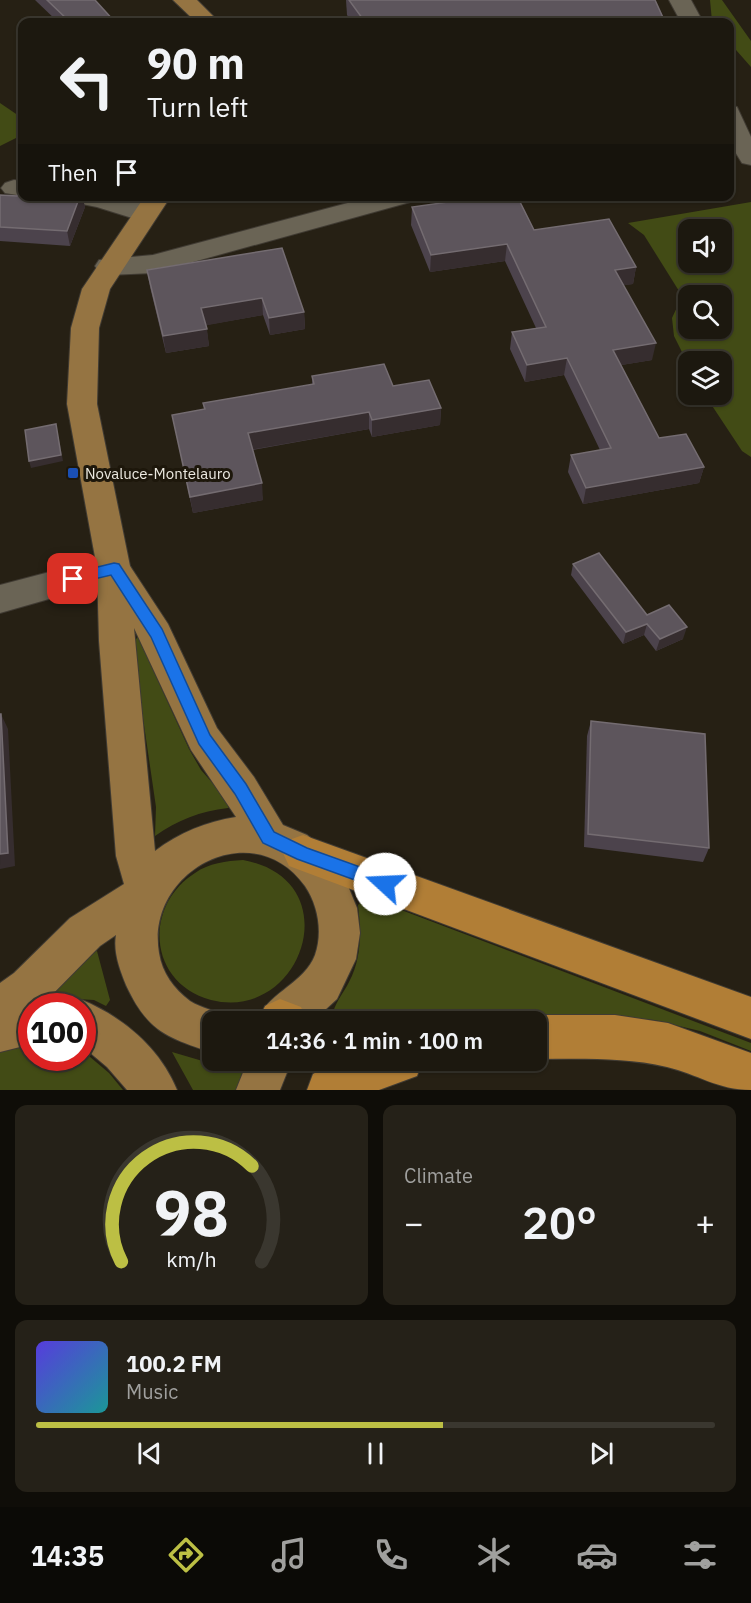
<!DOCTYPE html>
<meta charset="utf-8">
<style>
body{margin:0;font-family:"IBM Plex Sans",sans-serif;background:#252118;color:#f1f3f6;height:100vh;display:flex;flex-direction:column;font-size:22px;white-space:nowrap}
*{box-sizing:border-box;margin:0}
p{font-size:20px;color:#a0a09e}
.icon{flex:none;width:33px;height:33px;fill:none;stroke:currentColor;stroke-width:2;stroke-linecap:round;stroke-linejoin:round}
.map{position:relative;height:1090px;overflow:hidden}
.details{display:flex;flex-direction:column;gap:15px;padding:15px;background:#0f0d08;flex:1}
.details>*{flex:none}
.hud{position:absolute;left:18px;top:18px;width:716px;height:183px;border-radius:12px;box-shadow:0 2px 4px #0004,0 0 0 2px #3a372f;background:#1c180f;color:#f1f3f6;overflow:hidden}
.fabs{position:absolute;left:678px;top:219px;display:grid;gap:12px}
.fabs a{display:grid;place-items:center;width:54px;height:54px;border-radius:12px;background:#1c180f;box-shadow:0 2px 4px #0004,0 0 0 2px #3a372f;font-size:30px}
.speed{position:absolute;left:18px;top:993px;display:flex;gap:12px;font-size:30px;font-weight:700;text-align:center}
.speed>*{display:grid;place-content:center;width:78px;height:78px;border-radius:50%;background:#1c180f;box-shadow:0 2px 4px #0004,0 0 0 2px #3a372f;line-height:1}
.speed .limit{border:9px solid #d22;background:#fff;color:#111}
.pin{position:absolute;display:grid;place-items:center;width:51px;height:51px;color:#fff;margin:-26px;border-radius:12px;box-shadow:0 3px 9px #0006}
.me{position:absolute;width:66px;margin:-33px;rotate:290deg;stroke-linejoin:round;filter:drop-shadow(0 0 4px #0008)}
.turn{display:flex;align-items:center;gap:21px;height:126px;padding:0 30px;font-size:27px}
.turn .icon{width:78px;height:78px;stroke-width:2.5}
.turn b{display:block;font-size:42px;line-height:51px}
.then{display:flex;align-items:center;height:57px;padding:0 30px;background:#0003;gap:12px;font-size:22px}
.big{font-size:45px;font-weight:600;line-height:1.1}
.details .tile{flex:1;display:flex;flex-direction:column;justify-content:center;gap:9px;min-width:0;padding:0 21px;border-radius:12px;background:#252118}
.details .dial{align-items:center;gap:0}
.dial svg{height:156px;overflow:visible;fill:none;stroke:#3a372f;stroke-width:7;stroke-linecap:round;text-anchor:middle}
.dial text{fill:#f1f3f6;stroke:none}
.song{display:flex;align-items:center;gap:18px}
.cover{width:72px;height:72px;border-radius:9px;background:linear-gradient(135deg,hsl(250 70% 55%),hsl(180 70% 35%))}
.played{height:6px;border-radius:3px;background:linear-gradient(90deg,#bcbf44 60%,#3a372f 60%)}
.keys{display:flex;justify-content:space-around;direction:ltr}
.heat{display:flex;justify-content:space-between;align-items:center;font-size:33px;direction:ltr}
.details .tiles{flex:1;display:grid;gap:15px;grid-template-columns:1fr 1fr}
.tile:last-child{grid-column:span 2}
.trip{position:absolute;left:202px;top:1011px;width:345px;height:60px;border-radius:12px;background:#1c180f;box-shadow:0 2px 4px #0004,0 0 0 2px #3a372f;font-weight:600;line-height:60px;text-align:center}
.tab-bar{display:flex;height:96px;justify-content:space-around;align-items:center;background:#0b0a06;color:#a0a09e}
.tab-bar .icon{width:42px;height:42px}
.tab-bar .selected{color:#bcbf44}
.tab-bar b{font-size:27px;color:#f1f3f6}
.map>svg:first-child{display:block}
.green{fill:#424b15;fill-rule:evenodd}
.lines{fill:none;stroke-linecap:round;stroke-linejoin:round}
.minor-casing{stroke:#403b33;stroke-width:2}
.major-casing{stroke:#403b33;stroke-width:2}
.highway-casing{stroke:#403b33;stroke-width:2}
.minor{fill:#6a6455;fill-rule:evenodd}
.major{fill:#957442;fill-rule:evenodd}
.highway{fill:#b17e36;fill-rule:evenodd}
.wall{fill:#4c434c}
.shaded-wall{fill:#362d2f}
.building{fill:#5d555c;stroke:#746c71;stroke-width:1.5}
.route{fill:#1a73e8;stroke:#114b97;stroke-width:1.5}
.transit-dot{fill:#1a4fb4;stroke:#1d170b;stroke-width:2}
.labels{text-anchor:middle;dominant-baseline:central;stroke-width:6;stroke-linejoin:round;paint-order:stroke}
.poi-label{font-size:15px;fill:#edeae1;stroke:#1d170b;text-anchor:start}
</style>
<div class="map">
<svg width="751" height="1090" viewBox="0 0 751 1090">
<rect width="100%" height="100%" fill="#262014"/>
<g class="green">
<path d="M710,0H722L751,41V67L729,42V22L712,21Z"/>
<path d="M0,103L22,118V135L0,146Z"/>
<path d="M751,202V457L742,451L705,395L722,394V362H688V364L674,336L672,318L679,303V291L644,235L628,223ZM688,230H722V262H688ZM688,296H722V328H688Z"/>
<path d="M138,637L189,749L201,770L231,804L228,808C200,811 178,820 155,836L156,807L132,643Z"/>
<path d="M243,860C351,880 302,1023 211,1000C148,983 143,906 195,873C209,863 226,861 243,860Z"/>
<path d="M367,897L751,1043V1051L700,1031L654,1020L596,1015L343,1018L333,1012C337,1000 344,992 349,982C362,958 361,931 358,905Z"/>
<path d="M97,951L110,1000L106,1006L94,1000L59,998L54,995L55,989L92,952Z"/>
<path d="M31,1044L32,1058H82L83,1051L109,1073L123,1090H0V1052Z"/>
<path d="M172,1052L206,1062L246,1060L247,1063L236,1090H193Z"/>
</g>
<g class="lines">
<defs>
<g id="minor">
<path d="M669,0H691L703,22H681Z"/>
<path d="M729,105L737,107L751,137V165L742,163L729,142Z"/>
<path d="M14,180L22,181L23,196L5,193L1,188L5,183Z"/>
<path d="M64,196C86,196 144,194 158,214L154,220L145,222L97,207L67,201Z"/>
<path d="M374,196H417L414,201L153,273L109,275L99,272L95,266L99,260L153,255Z"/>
<path d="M114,555L126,559L131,568L126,577L0,613V585Z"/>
</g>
<g id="major">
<path d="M173,0H197L219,22H196Z"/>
<path d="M145,196H171L110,289L99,328L97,404L130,566L168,624L217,728L254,777L283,825L307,835L327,851L342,871L357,908L360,933L356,959L337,999L312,1022H256C268,992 304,984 315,955C323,932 318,905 305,886C253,813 145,871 159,953C162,973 174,989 190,1001C201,1008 216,1011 228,1016L231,1022H213V1053C166,1037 148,1032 126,985C120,970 113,952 116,935L100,946L42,1005L47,1006H32V1044L0,1052V983L14,973L70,918L124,884L116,856L99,641L97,568L67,404L71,328L82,289ZM134,628L191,750L236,817C206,822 180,832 155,851Z"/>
<path d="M82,1000C123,1017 160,1048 177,1090H127L107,1067L82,1046V1006H67Z"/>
<path d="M248,1060H292L280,1090H236Z"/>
</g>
<g id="highway">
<path d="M303,835L751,997V1039L289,866L283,853L289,840Z"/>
<path d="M280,999L301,1007L307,1022H259L265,1006Z"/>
<path d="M537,1015H615L668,1023L751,1053V1090C718,1090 697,1074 667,1067C624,1057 580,1059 537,1059V1022H522Z"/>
<path d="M338,1060H423L417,1076L379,1090H307L313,1074Z"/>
</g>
</defs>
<use href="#minor" class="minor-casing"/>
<use href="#major" class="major-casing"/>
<use href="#highway" class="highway-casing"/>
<use href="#minor" class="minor"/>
<use href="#major" class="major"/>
<use href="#highway" class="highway"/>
</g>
<g class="wall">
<path d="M35,0H95L115,22H58Z"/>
<path d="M346,0H655L665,22H352L347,15Z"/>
<path d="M0,195L22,196H82L85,207L70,246L0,241Z"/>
<path d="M412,207L534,230L636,267L633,284L623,285L652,360L621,365L659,438L704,467L699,483L583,504L568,472L571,455L600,450L564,375L525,382L510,349L512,332L536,328L505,261L430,272L411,225Z"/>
<path d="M282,248L304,312L305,329L270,335L263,315L206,325L209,346L166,353L150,287L147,270Z"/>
<path d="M312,376L393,386L441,408L440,425L372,437L369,429L253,450L263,500L193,513L172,415L204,410L203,403L312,385Z"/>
<path d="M573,564L647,615L683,639L656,651L644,635L623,644L571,575Z"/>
<path d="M591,721L709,848L703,862L584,847L587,736Z"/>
</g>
<g class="shaded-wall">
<path d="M80,196H82L85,207L70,246L67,231Z"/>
<path d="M507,244L505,261L430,272L431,255Z"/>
<path d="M636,267L633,284L611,287L615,270Z"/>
<path d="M262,298L263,315L203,326L201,308Z"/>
<path d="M304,312L305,329L270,335L269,318Z"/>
<path d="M207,329L209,346L166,353L163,336Z"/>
<path d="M656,343L652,360L610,367L613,350Z"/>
<path d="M567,358L564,375L525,382L527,365Z"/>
<path d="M441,408L440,425L372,437V420Z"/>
<path d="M369,412V429L250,450L248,433Z"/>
<path d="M56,424L63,461L31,468L29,461Z"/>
<path d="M704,467L699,483L583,504L586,488Z"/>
<path d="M262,483L263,500L193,513L190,497Z"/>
<path d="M647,624L644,635L623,644L626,632Z"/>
<path d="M687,627L683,639L656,651L660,639Z"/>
<path d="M1,714L8,729L15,866L0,869Z"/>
</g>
<g class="building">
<path d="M47,0H95L115,22H70Z"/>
<path d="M349,0H655L665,22H365Z"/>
<path d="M22,185V196H80L67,231L0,227V195L17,196Z"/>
<path d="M491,196H517L534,230L609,219L636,267L615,270L656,343L613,350L659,438L686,434L704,467L586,488L571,455L611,448L567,358L527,365L512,332L546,327L507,244L431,255L412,207Z"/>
<path d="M282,248L304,312L269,318L262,298L201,308L207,329L163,336L147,270Z"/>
<path d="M384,364L393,386L429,380L441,408L372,420L369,412L248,433L262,483L190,497L172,415L205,409L203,403L314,384L312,376Z"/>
<path d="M56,424L61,455L29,461L25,430Z"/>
<path d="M599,553L647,615L669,605L687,627L660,639L647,624L626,632L573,564Z"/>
<path d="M0,714H1L8,853L0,854Z"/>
<path d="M591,721L705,734L709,848L588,834Z"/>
</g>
<path class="route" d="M114,563L119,564L162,629L210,735L246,784L274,832L307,848L391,878L393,884L391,889L385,891L297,859L263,843L235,794L199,744L151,637L111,575L73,584L66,579L73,573Z"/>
<rect class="transit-dot" x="67" y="467" width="12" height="12" rx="3"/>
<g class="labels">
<g class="poi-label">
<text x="85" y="473">Novaluce-Montelauro</text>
</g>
</g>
</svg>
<div class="fabs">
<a><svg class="icon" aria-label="sound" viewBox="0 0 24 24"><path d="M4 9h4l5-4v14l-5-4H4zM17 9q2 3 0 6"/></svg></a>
<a><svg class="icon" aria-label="search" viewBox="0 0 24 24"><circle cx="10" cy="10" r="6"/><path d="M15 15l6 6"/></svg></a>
<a><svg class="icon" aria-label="layers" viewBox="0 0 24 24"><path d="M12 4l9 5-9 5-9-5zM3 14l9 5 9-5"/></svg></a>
</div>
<div class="speed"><div class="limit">100</div></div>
<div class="pin" style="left:73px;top:579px;background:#d93025"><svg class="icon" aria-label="arrive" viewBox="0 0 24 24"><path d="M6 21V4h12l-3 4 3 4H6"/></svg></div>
<svg class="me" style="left:385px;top:884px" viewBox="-20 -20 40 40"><circle r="19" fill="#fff"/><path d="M0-13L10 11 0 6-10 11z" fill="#1a73e8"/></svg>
<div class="trip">14:36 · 1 min · 100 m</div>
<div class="hud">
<div class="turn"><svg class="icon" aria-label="left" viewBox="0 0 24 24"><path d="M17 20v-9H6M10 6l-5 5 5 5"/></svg><div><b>90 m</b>Turn left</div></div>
<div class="then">Then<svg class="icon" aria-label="arrive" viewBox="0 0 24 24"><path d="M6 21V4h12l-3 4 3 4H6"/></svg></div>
</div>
</div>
<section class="details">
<div class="tiles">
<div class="tile dial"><svg viewBox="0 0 100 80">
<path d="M14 69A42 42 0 1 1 86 69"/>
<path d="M14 69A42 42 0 0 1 81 20" stroke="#bcbf44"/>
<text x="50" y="56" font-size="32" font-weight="700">98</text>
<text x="50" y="72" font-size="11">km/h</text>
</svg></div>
<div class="tile"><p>Climate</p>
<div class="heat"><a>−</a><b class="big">20°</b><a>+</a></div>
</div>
<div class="tile">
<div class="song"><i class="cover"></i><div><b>100.2 FM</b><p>Music</p></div></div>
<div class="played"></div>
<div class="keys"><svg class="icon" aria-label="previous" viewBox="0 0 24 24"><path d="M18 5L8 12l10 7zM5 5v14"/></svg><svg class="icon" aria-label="pause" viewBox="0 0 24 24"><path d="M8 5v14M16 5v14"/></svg><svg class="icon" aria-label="next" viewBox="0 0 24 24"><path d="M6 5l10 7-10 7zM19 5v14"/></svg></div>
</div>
</div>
</section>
<nav class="tab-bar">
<b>14:35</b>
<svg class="icon selected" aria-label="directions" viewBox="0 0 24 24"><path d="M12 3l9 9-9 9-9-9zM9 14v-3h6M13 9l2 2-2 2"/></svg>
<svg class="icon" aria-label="music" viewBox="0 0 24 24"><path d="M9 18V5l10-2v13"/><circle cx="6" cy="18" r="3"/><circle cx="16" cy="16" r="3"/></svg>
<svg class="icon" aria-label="phone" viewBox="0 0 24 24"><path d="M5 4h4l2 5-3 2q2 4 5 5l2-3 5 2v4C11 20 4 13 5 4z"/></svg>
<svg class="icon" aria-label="climate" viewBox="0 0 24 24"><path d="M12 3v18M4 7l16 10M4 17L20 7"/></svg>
<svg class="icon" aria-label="car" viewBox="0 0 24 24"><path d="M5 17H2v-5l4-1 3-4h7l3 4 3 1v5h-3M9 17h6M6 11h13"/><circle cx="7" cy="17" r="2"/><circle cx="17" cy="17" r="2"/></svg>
<svg class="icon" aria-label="filters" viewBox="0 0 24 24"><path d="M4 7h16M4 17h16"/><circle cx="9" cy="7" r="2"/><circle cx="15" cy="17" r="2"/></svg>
</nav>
